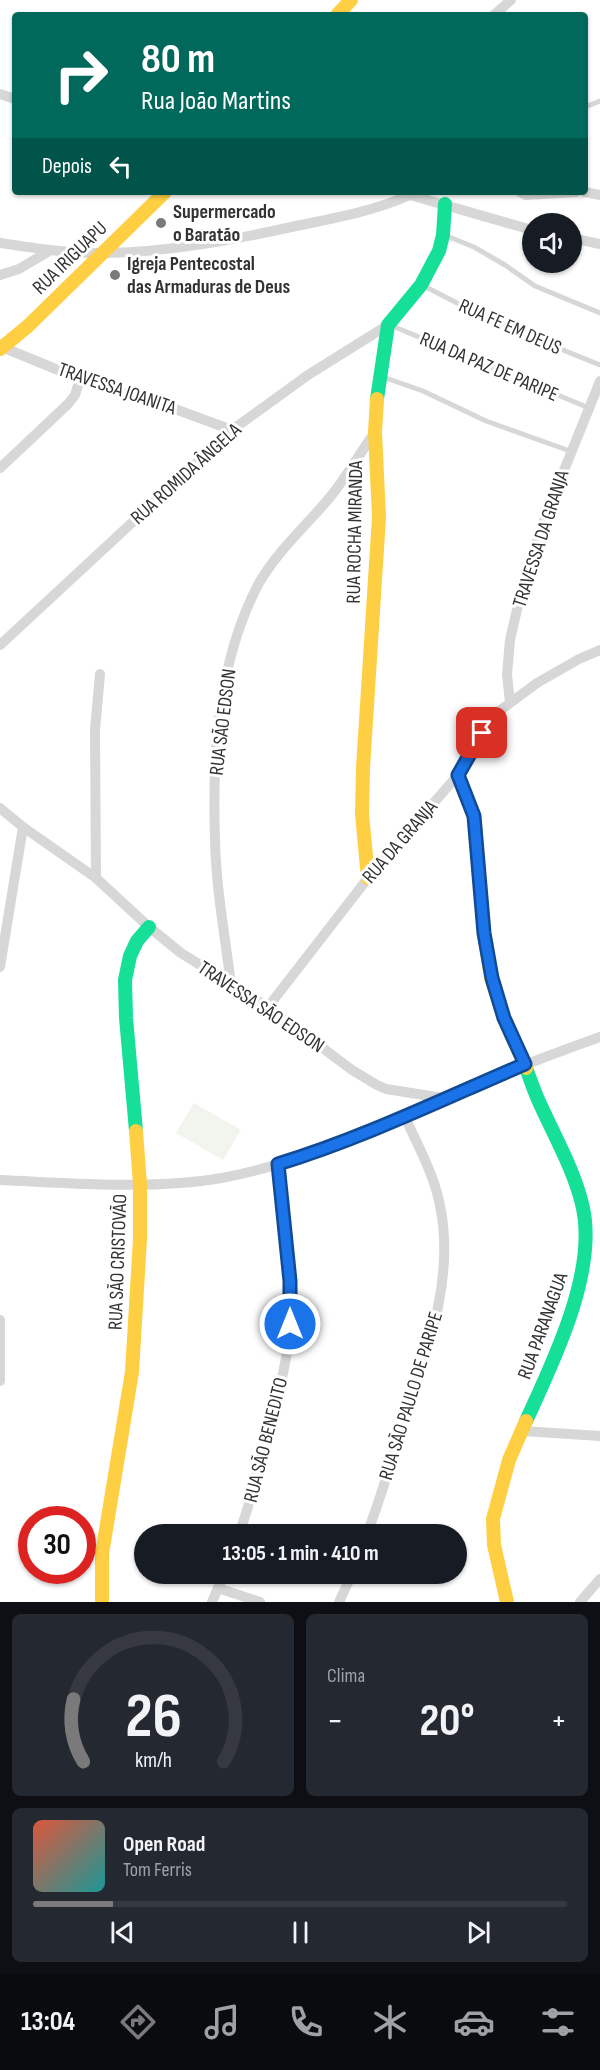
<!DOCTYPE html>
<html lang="pt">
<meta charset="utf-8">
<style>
body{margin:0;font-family:"Sofia Sans Condensed",sans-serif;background:#242831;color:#f1f3f6;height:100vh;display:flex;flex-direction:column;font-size:22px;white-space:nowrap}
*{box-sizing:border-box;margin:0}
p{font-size:20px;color:#9ea1a6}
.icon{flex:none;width:33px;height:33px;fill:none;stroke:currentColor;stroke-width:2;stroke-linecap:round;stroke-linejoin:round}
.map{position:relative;height:1602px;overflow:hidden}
.details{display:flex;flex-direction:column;gap:12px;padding:12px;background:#0d0f14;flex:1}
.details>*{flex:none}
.guide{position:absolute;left:12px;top:12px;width:576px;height:183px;border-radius:6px;box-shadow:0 2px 4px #0004;background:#00695c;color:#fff;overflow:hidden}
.tools{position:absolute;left:522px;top:213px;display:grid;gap:12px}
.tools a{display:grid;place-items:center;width:60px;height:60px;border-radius:50%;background:#171b24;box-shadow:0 2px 4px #0004;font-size:30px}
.speed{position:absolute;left:18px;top:1506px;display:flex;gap:12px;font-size:30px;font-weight:700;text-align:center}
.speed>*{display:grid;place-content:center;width:78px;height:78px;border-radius:50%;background:#171b24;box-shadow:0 2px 4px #0004;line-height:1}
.speed .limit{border:9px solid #d22;background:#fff;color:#111}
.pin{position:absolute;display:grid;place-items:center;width:51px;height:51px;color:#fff;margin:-26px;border-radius:12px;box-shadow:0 3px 9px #0006}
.me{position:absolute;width:66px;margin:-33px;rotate:0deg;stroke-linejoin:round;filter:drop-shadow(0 0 4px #0008)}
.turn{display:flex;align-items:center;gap:21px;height:126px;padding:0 30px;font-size:27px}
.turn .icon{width:78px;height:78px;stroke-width:2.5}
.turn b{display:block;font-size:42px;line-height:51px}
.then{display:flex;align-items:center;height:57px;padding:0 30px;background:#0003;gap:12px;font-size:22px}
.big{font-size:45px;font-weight:700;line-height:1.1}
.details .widget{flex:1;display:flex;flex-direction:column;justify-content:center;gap:9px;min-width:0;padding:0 21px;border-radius:9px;background:#242831}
.details .dial{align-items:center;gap:0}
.dial svg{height:156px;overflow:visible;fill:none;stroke:#363941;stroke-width:7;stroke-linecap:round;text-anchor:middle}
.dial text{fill:#f1f3f6;stroke:none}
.song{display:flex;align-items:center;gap:18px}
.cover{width:72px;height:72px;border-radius:9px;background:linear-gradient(135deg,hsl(10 70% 55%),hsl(180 70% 35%))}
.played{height:6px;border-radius:3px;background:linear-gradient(90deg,#7a7a7a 15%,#363941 15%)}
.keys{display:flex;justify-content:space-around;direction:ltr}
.heat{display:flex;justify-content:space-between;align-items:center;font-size:33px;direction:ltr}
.details .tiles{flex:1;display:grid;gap:12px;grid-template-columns:1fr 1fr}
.widget:last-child{grid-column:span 2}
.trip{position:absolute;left:134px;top:1524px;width:333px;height:60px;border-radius:30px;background:#171b24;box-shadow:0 2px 4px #0004;font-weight:700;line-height:60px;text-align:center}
.dock{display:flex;height:96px;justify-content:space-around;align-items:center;background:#090b0e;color:#9ea1a6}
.dock .icon{width:42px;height:42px}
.dock .active{color:#7a7a7a}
.dock b{font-size:27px;color:#f1f3f6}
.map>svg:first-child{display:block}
.grass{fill:#f1f5ed}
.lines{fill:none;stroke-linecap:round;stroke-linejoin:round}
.lane{stroke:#d7d7d7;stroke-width:5}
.street{stroke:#d7d7d7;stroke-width:10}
.fast{stroke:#16e098;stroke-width:14}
.slow{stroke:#ffcf43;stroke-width:14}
.route-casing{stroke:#114b97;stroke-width:15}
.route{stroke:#1a73e8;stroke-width:10}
.poi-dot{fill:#7a7a7a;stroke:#fff;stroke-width:2}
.labels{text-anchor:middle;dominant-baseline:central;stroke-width:6;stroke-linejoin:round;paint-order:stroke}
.poi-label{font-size:20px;font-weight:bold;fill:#333;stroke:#fff;text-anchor:start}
.street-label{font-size:20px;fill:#333;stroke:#fff}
</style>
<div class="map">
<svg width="600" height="1602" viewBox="0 0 600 1602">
<rect width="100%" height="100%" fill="#fff"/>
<path class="grass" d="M194,1103L241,1130L223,1160L176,1133Z"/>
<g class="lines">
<g class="lane">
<path d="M585,107L600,101"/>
<path d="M444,235L474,247L505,265L535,286L600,313"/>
<path d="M422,285L494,322L600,365"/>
<path d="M390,325L589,408"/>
<path d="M380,376L423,391L486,421L570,451"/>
</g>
<g class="street">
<path d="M494,15L511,0"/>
<path d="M0,94L15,99"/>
<path d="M520,192L526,195L576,192"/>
<path d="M585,192L600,195"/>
<path d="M410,195L532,230"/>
<path d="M572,238L600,244"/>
<path d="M0,243C34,248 70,254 105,253C170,252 233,240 296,226C335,218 374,211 410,195L412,192"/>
<path d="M0,275L19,269L51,250"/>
<path d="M2,347L80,379L175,409L232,430"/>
<path d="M0,468L68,404L75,395L80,379"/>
<path d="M0,645L232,430L308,375L388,325"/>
<path d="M510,702L507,675L510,640L522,588L542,525L600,381"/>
<path d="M0,808L23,827L96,878L149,927L181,953L268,1007L352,1070L377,1085L386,1089L443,1098"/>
<path d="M96,878L95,730L100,674"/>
<path d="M0,967L23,827"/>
<path d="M231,984C225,936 216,888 215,840C212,754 218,660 259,583C278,550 307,525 331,496C347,476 360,453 375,432"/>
<path d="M268,1007L368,878L458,775L482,733L498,712L537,683L579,659L600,650"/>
<path d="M0,1180C71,1183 152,1190 222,1178C300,1163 372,1132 444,1099C495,1075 547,1056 600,1037"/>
<path d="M0,1320V1381"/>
<path d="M523,1431L600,1436"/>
<path d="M239,1534C251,1501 259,1467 268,1433C277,1397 288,1362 290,1325C293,1272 283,1217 277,1164"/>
<path d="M367,1534C381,1497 392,1459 404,1421C426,1354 454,1283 441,1211C436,1178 419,1148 405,1117"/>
<path d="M218,1588L260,1602"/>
<path d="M212,1602L224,1574"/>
<path d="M339,1602L352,1574"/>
<path d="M580,1602L600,1579"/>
</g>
<g class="fast">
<path d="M377,399L388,325L421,285L439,251L443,235L445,204"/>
<path d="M136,1131L126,1018L125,980L130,956L137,941L149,927"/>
<path d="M526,1421C553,1362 597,1273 583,1208C575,1172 556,1139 541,1106C535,1094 531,1081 526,1068"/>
</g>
<g class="slow">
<path d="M337,15L351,0"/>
<path d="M0,349L28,326L165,192"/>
<path d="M458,775L474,816L484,933L491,978L504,1018L526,1068"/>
<path d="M368,878L362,814L363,768L379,517L375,432L377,399"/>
<path d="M102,1602V1554L132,1372L140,1239V1184L136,1131"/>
<path d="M507,1602L494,1545L493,1519L509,1460L526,1421"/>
</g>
</g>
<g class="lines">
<defs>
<path id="route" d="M290,1324V1281L278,1164C363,1138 443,1099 525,1064L504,1018L492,978L484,933L474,816L458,775L482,733"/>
</defs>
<use href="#route" class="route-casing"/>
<use href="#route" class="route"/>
</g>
<g class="poi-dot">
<circle cx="161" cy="223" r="6"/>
<circle cx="115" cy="275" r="6"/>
</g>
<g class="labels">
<g class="poi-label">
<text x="173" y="212">Supermercado<tspan x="173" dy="23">o Baratão</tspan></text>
<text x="127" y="264">Igreja Pentecostal<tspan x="127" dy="23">das Armaduras de Deus</tspan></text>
</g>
<g class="street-label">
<text transform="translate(70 258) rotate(-44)">RUA IRIGUAPU</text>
<text transform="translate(510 327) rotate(24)">RUA FE EM DEUS</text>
<text transform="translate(489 367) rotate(23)">RUA DA PAZ DE PARIPE</text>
<text transform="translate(117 389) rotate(19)">TRAVESSA JOANITA</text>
<text transform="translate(186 474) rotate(-42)">RUA ROMIDA ÂNGELA</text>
<text transform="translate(355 532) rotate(-89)">RUA ROCHA MIRANDA</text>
<text transform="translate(541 539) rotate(-72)">TRAVESSA DA GRANJA</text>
<text transform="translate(223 722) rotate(-83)">RUA SÃO EDSON</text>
<text transform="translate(400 842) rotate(-49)">RUA DA GRANJA</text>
<text transform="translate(261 1007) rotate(34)">TRAVESSA SÃO EDSON</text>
<text transform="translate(118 1262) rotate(-88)">RUA SÃO CRISTOVÃO</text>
<text transform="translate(543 1326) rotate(-70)">RUA PARANAGUA</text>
<text transform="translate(411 1396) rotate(-73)">RUA SÃO PAULO DE PARIPE</text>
<text transform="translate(266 1440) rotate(-76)">RUA SÃO BENEDITO</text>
</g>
</g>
</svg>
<div class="tools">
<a><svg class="icon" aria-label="sound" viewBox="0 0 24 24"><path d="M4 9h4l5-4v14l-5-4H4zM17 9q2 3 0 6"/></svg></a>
</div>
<div class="speed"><div class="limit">30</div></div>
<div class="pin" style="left:482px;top:733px;background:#d93025"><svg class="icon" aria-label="arrive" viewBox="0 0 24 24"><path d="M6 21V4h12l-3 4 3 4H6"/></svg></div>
<svg class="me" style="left:290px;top:1324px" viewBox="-20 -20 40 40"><circle r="17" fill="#1a73e8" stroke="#fff" stroke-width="3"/><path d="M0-11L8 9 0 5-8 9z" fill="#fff"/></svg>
<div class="trip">13:05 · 1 min · 410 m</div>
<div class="guide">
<div class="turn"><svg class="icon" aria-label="right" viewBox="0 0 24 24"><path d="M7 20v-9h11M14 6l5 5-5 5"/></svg><div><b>80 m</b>Rua João Martins</div></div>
<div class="then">Depois<svg class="icon" aria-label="left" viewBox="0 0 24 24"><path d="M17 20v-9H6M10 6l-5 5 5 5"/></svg></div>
</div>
</div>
<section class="details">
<div class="tiles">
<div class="widget dial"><svg viewBox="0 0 100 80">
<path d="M14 69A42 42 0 1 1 86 69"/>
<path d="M14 69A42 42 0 0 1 9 37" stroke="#7a7a7a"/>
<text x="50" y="56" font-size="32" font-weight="700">26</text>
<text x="50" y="72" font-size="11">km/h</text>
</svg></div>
<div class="widget"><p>Clima</p>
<div class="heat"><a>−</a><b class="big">20°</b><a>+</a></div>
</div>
<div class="widget">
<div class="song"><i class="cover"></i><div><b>Open Road</b><p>Tom Ferris</p></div></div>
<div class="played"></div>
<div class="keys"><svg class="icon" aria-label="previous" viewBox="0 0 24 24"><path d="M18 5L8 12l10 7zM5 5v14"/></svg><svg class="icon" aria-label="pause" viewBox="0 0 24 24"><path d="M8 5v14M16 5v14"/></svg><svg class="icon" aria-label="next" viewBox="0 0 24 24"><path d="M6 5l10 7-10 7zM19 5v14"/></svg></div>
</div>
</div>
</section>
<nav class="dock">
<b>13:04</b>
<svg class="icon active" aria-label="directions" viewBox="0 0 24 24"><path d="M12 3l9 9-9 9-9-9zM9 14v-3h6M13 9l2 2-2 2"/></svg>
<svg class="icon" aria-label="music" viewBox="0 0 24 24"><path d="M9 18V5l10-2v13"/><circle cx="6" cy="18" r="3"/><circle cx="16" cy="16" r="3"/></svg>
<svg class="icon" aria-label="phone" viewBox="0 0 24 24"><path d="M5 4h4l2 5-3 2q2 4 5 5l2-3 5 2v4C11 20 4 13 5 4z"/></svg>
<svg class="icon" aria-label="climate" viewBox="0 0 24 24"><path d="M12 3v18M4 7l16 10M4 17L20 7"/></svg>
<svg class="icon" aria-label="car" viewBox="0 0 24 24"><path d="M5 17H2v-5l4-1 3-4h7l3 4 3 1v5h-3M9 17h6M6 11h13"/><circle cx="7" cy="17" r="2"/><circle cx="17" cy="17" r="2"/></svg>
<svg class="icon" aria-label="filters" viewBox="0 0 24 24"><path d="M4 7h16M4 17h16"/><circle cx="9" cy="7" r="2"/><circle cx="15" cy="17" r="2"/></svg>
</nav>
